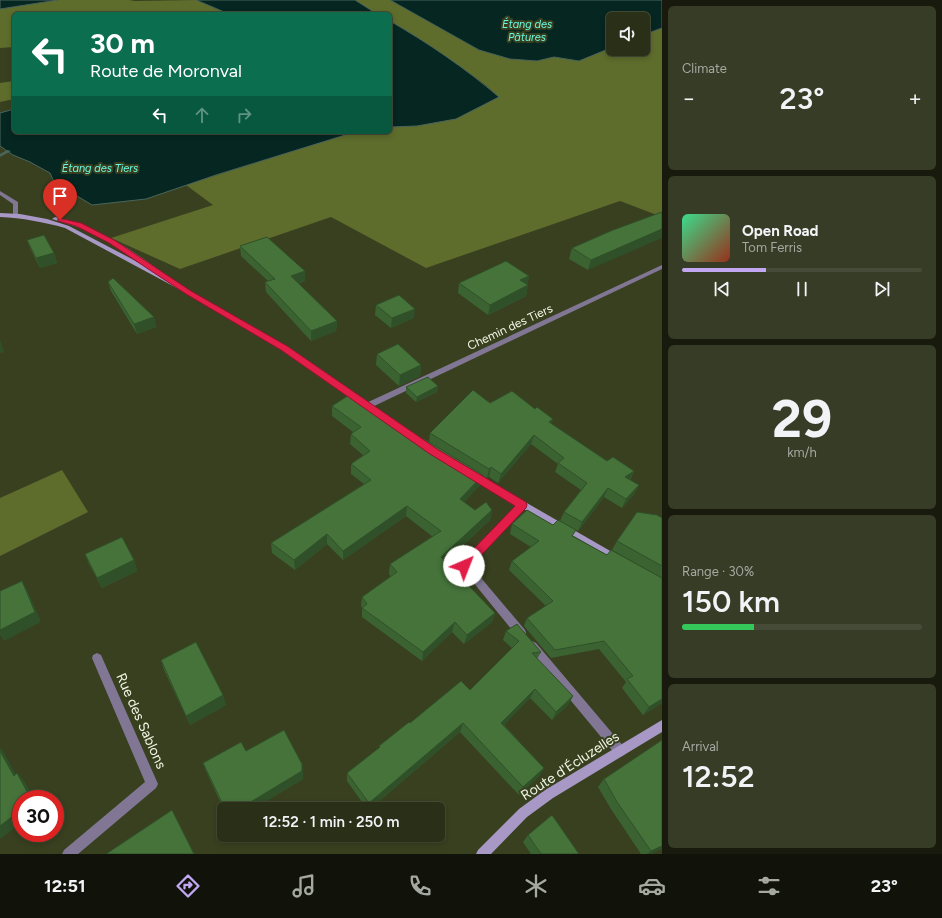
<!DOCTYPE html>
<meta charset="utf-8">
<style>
body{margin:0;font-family:Figtree,sans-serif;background:#363c25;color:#f1f3f6;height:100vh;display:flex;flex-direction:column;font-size:15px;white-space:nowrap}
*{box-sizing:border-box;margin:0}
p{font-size:13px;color:#a5a9a2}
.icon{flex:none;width:22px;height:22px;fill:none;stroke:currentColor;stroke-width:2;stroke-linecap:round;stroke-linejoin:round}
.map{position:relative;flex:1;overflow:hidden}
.sheet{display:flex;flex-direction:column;gap:6px;padding:6px;background:#171a0d;width:280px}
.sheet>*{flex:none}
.guide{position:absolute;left:12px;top:12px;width:380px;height:122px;border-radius:6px;box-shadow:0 2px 6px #0003,0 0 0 1px #464b37;background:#0b6e4f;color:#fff;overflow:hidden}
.tools{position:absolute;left:606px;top:12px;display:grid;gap:8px}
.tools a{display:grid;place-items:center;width:44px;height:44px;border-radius:6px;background:#2a3018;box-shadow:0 2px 6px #0003,0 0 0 1px #464b37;font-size:20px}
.speed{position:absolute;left:12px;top:790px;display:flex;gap:8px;font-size:20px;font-weight:700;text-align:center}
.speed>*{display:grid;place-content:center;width:52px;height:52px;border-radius:50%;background:#2a3018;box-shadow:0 2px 6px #0003,0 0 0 1px #464b37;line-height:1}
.speed .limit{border:6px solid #d22;background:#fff;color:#111}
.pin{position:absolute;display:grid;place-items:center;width:34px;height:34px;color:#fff;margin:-41px -17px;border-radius:50% 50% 50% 0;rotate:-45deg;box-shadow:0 0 4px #0007}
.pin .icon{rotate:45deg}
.me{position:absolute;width:44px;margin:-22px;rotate:44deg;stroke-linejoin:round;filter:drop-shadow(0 0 3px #0008)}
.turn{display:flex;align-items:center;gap:14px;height:84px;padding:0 12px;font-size:18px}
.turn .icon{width:52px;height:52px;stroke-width:2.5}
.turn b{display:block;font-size:28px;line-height:34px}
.lanes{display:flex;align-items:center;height:38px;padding:0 12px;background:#0003;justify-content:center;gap:20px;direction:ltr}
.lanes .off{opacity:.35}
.big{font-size:30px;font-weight:600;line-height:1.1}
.sheet .tile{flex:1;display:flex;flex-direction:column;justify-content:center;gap:6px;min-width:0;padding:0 14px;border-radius:6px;background:#363c25}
.sheet .dial{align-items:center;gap:0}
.dial b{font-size:52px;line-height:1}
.song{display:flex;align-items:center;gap:12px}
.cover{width:48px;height:48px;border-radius:6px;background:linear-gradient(135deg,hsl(150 70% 55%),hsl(10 70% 35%))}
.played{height:4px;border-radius:2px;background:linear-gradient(90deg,#c2a8f3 35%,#464b37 35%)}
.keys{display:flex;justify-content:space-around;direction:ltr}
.heat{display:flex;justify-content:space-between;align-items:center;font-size:22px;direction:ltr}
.charge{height:6px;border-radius:3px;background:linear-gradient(90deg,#34c759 30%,#464b37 0)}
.trip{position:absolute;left:217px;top:802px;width:228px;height:40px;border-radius:6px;background:#2a3018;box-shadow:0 2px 6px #0003,0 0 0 1px #464b37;font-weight:600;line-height:40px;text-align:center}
.tab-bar{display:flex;height:64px;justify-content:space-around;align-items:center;background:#11130a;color:#a5a9a2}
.tab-bar .icon{width:28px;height:28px}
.tab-bar .on{color:#c2a8f3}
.tab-bar b{font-size:18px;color:#f1f3f6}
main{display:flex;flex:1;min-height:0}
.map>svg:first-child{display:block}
.green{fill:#5e6c2c}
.water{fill:#052621;stroke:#4c655c}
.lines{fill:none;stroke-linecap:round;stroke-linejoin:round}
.stream{fill:#4c655c;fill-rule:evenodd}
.street{fill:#817794;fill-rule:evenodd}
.secondary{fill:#a798c5;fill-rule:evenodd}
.wall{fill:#3b6332}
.shaded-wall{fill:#305029}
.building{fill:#45733a;stroke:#305029}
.route{fill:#e11d48;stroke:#92132f}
.labels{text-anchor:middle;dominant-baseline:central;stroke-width:4;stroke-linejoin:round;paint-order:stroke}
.far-water-label{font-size:11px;font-style:italic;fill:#6af9e0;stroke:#384020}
.street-label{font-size:12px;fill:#f1f7e4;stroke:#384020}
.near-street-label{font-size:14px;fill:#f1f7e4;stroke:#384020}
</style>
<main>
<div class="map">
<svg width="662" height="854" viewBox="0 0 662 854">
<rect width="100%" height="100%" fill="#384020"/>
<g class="green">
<path d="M58,0H129L135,1L196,0L229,14H14V47L0,48V9Z"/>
<path d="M355,0H390L479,50L510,59L537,61L554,57L579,61L613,47V49H643V35L662,28V217L620,201L426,268L331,217L180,269L111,238L213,205L186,185L350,133L390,132V127L417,126L498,97C488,86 475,77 462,68C439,52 415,35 390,21V14H377Z"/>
<path d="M14,81V99L0,102V83Z"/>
<path d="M62,470L88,512L0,556V498Z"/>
</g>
<g class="water">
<path d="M0,0H58L0,9Z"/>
<path d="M196,0H355L377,14H229Z"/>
<path d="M390,0H662V28L643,35V19H613V47L579,61L554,57L537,61L510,59L479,50Z"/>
<path d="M390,21C428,43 465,68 499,97L456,119L417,126L390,127Z"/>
<path d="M14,109V132H355L216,175L146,199L92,205L54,182L50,173L30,162L13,155L0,146V113Z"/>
</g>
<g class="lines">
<path class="stream" d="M7,150L11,151L0,157V154Z"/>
<g class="street">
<path d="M0,191L18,202V217L13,216V204L0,195Z"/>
<path d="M662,265V269L370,408L367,409L363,406L364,404Z"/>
<path d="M522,501L525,503L526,505L525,507L471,566L525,630L526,633L525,636L521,638L517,636L460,566L519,503Z"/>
<path d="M532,641L536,643L624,747L626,751L624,755L620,757L616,755L528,649L527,646L528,643Z"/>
<path d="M97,653L101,655L158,784L156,788L78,854H62L64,850L145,782L92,658L93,655Z"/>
</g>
<g class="secondary">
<path d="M0,213L20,214L47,219L69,226L151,269L121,249L95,234L81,228L52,219L55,217C97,226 128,248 162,272L163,273L161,275L287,346L432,446L433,448L432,450H426L281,350L186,293L65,228C44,222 22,218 0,217Z"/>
<path d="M473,472L619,556L621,559L619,562L616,563L613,562L470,477L469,475L470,473Z"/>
<path d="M662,720V732L553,798L527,817L491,854H476L478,850L519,809L545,790Z"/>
</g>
</g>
<g class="wall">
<path d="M613,230L588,270L569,259L572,248Z"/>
<path d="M27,240L54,253L57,263L40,268L31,250Z"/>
<path d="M240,246L305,271V281L298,284L337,321L336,331L311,341L266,292L265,282L268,281L241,256Z"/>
<path d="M529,276L527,285H528L526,296L488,315L458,293L459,283Z"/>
<path d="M108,282L154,317L156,327L137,334L111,291Z"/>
<path d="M376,305L414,318L391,328L375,315Z"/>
<path d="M377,354L421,365L420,376L399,386L376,365Z"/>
<path d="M438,386L437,392L416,402L406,393V387Z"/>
<path d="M490,403L551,424L607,461L634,471L630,480L639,485L634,494L622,508L604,497L578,531L560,521L564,512L581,490L555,472L558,464L531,444L498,483L489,477L487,478L483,476L480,485L464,502L475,510H492L490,520L445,562L495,613L492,622L464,644L452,632L422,661L362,617V608L361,606L362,597L391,577L389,574L390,564L433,537L406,516L343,560L327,544L295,570L272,553L271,543L364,484L351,474V464L363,455L350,444L351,434L353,432L332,416V406L383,420L420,443L429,442L430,433Z"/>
<path d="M662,518V578L612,550L617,541Z"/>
<path d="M512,524L574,536L607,555L662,578V703L643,715L622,688L626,682L599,649L551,658L524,626L527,618L546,606L509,570L512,561L531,547L510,534Z"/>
<path d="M85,554L134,560L137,571L102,588L89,564Z"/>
<path d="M506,631L541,652L537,659L573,696L568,705L552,720L530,698L504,725L544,768L539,776L519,795L460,732L370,809H367L347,781V773L379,748V746L410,723L470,690L512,648L503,640Z"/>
<path d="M161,660L223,695L226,705L190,725L164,670Z"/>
<path d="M662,740L651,854H641L611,809L598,787L604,779Z"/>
<path d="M246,751L303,772V779L253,809H224V810L206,771L203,763Z"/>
<path d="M528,835L579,854H531L523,842Z"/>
</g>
<g class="shaded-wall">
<path d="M662,229V238L588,270L591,260Z"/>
<path d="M54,253L57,263L40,268L36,258Z"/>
<path d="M305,271V281L291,286V276Z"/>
<path d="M529,276L527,286L520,280Z"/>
<path d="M528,285L526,296L488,315L490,305Z"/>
<path d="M415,309L414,318L391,328L392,318Z"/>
<path d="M154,317L156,327L137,334L134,324Z"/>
<path d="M337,321L336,331L311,341V331Z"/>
<path d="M0,340L4,352L0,353Z"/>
<path d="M421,365L420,376L399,386L400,375Z"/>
<path d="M438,386L437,392L416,402L417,397Z"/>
<path d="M553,419L550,429L549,422Z"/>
<path d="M534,435L531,444L498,483L501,474Z"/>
<path d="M491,467L489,477L487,478L489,469Z"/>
<path d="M634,471L629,480L625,477Z"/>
<path d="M483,475L480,485L458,509L460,499Z"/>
<path d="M639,485L634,494L622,508L626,499Z"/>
<path d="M608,488L604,497L578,531L582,522Z"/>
<path d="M407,506L406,516L343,560V551Z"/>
<path d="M492,510L490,520L439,567L441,557Z"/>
<path d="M327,534V544L295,570L294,560Z"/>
<path d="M134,560L137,571L102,588L97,578Z"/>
<path d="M22,581L28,592L41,622L4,641L0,635V630Z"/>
<path d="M495,613L492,622L464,644L467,635Z"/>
<path d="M455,622L452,632L422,661L423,652Z"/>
<path d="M535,689L530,698L498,731L501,723Z"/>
<path d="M223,695L226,705L190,725L186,716Z"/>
<path d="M573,696L568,705L552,720L556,712Z"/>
<path d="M662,699V703L643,715L649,707Z"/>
<path d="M463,723L460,732L370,809H369V803Z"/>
<path d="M0,748L3,751L21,784L14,776L0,751Z"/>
<path d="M302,764L303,779L253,809H239Z"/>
<path d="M544,768L539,776L519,795L523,787Z"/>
<path d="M17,773L25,782L34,799H31Z"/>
<path d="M21,810V823L0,839V826Z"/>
<path d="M662,846V849L651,854H647L651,851Z"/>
</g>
<g class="building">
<path d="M662,212V229L591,260L572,248L613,230Z"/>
<path d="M44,235L54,253L36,258L27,240Z"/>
<path d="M267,237L305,271L291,276L337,321L311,331L265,282L275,279L240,246Z"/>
<path d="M506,261L529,276L520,280L528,285L490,305L459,283Z"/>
<path d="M113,278L154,317L134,324L108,282Z"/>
<path d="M399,295L415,309L392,318L376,305Z"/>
<path d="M398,344L421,365L400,375L377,354Z"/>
<path d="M428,377L438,386L417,397L406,387Z"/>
<path d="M473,390L490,403L512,391L535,409L537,407L553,419L549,422L607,461L613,457L634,471L625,477L639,485L626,499L608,488L582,522L564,512L587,483L558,463L564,458L534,435L501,474L491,467L489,469L430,433Z"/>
<path d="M349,395L383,420L420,443L424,439L483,475L460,499L475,510L486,502L492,510L441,557L495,613L467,635L455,622L423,652L362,608L367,604L362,597L397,572L390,564L441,531L407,506L343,551L327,534L294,560L271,543L371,480L351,464L370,451L351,434L361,427L332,406Z"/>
<path d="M527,510L553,525L558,520L576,530L572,536L607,555L611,550L662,578V699L649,707L627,679L633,676L604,641L555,650L527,618L553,601L512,561L539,541L512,524Z"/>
<path d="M637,512L657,515L662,518V566L617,541Z"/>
<path d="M122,537L134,560L97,578L85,554Z"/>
<path d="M22,581L35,612L0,630V591Z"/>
<path d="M517,624L541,652L532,653L573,696L556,712L535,689L501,723L544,768L523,787L463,723L369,803L347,773L380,747L379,746L409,722L410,723L461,681L470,690L519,641L506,631Z"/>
<path d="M196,642L223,695L186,716L161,660Z"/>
<path d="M284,730L302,764V771L239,809H225L203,763L241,742L246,751Z"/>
<path d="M662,740V846L651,851L617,802L604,779Z"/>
<path d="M0,751L14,776L17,773L31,799H21V810L0,826Z"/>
<path d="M172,810L194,854H106Z"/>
<path d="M552,815L579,854H541L528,835Z"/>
</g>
<path class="route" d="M58,218L81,223L114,240L191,291L287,346L437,449L526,502L527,505L526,508L468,569L464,570L461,569L459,566L461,562L515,506L430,454L281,350L186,294L109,243L76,226L58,221Z"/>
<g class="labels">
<g class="far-water-label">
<text x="527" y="24">Étang des<tspan x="527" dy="13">Pâtures</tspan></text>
<text x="100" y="168">Étang des Tiers</text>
</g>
<g class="street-label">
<text transform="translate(510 327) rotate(-25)">Chemin des Tiers</text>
</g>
<g class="near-street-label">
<text transform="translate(141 721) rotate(66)">Rue des Sablons</text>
<text transform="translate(570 766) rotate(-33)">Route d'Écluzelles</text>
</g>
</g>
</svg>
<div class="tools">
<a><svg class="icon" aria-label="sound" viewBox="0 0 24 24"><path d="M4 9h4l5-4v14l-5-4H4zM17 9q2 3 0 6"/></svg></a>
</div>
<div class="speed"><div class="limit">30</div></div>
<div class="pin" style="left:60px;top:220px;background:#d93025"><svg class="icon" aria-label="arrive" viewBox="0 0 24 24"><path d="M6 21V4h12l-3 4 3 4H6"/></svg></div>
<svg class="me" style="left:464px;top:566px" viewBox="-20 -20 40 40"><circle r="19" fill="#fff"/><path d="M0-13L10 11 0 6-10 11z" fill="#e11d48"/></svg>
<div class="trip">12:52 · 1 min · 250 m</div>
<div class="guide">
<div class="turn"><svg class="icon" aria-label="left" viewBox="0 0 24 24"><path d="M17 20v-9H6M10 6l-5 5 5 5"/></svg><div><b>30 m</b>Route de Moronval</div></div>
<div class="lanes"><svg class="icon" aria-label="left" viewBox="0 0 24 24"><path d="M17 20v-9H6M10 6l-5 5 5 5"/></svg><svg class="icon off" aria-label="ahead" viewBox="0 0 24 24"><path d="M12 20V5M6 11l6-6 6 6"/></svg><svg class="icon off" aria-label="right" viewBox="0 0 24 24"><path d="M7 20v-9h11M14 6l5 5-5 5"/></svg></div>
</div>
</div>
<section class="sheet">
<div class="tile"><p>Climate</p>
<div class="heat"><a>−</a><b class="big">23°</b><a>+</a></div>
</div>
<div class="tile">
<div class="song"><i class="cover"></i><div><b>Open Road</b><p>Tom Ferris</p></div></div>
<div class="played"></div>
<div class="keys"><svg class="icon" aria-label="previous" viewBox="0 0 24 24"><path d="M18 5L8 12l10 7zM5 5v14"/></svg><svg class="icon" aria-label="pause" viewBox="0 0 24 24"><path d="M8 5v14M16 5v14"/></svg><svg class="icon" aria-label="next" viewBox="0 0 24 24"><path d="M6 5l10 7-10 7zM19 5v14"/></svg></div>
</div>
<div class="tile dial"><b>29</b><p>km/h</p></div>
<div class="tile"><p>Range · 30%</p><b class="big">150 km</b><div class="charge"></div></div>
<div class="tile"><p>Arrival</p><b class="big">12:52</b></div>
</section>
</main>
<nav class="tab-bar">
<b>12:51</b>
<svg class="icon on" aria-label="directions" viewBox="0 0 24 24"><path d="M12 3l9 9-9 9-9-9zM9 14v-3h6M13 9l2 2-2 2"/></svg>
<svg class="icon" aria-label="music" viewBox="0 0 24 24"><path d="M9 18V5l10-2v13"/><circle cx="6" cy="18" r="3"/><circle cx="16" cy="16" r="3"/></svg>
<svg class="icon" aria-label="phone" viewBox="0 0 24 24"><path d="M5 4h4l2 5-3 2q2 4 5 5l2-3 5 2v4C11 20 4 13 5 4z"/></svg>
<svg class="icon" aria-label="climate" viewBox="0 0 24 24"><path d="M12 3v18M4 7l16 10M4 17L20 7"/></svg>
<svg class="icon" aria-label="car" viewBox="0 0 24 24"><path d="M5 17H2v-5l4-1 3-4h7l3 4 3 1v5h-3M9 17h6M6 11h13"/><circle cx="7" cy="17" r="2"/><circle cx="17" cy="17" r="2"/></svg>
<svg class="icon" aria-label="filters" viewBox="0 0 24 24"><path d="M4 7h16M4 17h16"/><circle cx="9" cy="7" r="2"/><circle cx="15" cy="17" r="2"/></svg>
<b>23°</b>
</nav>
